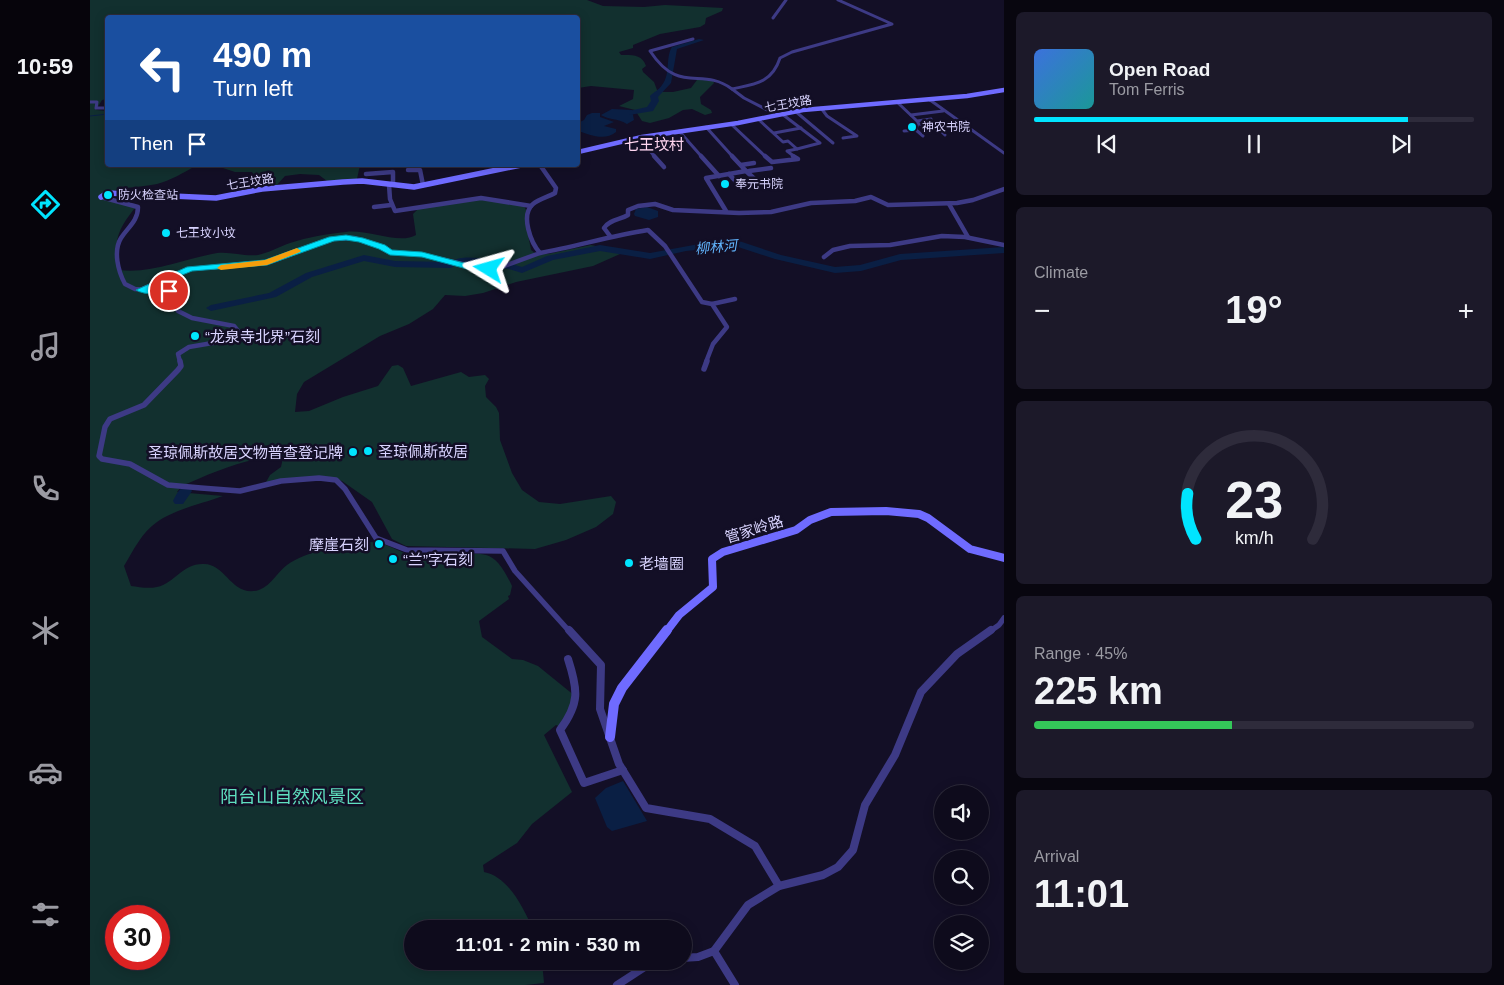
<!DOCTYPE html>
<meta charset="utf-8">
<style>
body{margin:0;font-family:Helvetica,"Noto Sans SC",sans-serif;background:#1c1929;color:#f1f3f6;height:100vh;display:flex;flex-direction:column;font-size:19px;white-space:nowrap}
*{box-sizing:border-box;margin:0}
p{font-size:16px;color:#9b9ba3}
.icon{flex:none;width:28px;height:28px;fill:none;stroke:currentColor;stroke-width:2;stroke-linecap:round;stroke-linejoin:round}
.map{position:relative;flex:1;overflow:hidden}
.drawer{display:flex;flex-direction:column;gap:12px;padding:12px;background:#08060f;width:500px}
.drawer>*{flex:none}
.banner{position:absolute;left:15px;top:15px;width:475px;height:152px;border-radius:5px;box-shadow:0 2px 12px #0003,0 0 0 1px #2e2b3b;background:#1a4fa0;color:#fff;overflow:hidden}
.buttons{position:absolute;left:844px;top:785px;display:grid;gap:10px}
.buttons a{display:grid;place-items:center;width:55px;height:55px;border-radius:50%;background:#0e0b1c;box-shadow:0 2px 12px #0003,0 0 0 1px #2e2b3b;font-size:25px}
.speed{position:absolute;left:15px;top:905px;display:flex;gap:10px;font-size:25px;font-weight:700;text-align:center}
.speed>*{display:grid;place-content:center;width:65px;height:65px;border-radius:50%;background:#0e0b1c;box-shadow:0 2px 12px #0003,0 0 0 1px #2e2b3b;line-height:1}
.speed .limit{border:8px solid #d22;background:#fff;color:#111}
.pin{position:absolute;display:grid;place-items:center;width:42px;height:42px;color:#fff;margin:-21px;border:2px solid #fff;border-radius:50%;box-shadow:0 1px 5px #0007}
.me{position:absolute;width:55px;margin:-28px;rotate:278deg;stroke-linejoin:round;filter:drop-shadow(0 0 4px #0008)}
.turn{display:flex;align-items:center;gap:18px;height:105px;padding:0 25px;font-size:22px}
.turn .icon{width:65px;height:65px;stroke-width:2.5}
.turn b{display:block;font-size:35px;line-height:42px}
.then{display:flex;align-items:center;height:48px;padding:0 25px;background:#0003;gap:10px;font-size:19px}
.big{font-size:38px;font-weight:600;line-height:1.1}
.drawer .widget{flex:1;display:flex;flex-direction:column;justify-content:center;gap:8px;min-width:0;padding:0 18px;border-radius:8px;background:#1c1929}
.drawer .dial{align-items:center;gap:0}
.dial svg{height:130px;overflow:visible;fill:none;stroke:#2e2b3b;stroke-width:7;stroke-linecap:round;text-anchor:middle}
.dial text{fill:#f1f3f6;stroke:none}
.song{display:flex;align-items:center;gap:15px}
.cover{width:60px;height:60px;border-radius:8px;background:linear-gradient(135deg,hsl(220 70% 55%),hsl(180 70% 35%))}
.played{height:5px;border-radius:2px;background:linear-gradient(90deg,#00e5ff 85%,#2e2b3b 85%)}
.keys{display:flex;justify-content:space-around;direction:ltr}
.heat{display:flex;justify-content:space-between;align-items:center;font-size:28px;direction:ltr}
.charge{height:8px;border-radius:4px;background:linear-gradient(90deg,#34c759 45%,#2e2b3b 0)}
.trip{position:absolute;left:314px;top:920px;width:288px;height:50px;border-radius:25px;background:#0e0b1c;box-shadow:0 2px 12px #0003,0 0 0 1px #2e2b3b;font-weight:600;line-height:50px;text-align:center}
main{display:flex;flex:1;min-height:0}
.menu{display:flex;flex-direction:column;width:90px;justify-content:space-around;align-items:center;background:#06040b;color:#9b9ba3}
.menu .icon{width:35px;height:35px}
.menu .selected{color:#00e5ff}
.menu b{font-size:22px;color:#f1f3f6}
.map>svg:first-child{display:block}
.green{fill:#12302f;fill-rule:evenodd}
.water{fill:#0a1f44}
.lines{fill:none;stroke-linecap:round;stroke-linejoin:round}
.stream{stroke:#0a1f44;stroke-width:1}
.river{fill:#0a1f44;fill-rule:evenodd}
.street-far3{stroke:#3d3a85;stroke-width:3}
.street-far2{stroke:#3d3a85;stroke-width:4.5}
.street-far1{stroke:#3d3a85;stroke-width:5.5}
.street{stroke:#3d3a85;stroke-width:8}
.secondary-far3{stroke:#6f6bff;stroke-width:4.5}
.secondary-far2{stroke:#6f6bff;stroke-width:5.5}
.secondary-far1{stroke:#6f6bff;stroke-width:8}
.secondary{stroke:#6f6bff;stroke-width:10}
.route{fill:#00e5ff;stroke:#0095a6}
.slow{fill:#f59e0b}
.poi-dot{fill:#00e5ff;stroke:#130f26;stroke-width:2}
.labels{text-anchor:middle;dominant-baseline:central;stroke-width:5;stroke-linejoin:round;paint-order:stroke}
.far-street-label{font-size:12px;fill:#d9d4ff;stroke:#130f26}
.far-poi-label{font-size:12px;fill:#d9d4ff;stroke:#130f26;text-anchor:start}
.far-water-label{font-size:14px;font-style:italic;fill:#62b6ff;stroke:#130f26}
.far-quarter-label{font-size:15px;fill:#ffd6f0;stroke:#130f26}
.poi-label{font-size:15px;fill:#d9d4ff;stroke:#130f26;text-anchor:start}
.street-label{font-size:15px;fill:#d9d4ff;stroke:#130f26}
.near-park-label{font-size:18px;fill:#5fe0c0;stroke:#130f26}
</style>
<main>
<nav class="menu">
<b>10:59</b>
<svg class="icon selected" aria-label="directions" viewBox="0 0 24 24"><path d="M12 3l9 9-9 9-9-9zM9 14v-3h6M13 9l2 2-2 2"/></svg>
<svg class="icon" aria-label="music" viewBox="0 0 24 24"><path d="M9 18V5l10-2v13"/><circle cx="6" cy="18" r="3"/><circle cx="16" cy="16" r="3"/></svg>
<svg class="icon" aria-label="phone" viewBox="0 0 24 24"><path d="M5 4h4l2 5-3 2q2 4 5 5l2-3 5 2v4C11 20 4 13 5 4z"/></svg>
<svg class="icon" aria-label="climate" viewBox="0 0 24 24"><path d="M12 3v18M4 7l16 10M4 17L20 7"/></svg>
<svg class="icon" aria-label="car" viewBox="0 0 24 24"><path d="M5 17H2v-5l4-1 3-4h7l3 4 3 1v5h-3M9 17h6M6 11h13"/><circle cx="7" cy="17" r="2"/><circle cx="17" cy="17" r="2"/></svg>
<svg class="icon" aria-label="filters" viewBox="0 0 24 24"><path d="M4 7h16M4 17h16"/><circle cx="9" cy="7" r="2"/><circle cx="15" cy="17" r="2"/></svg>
</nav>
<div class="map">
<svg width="914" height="985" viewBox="0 0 914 985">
<rect width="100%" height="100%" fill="#130f26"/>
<path class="green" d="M0,0H497L513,6L554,7L575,5L633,8L632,11L616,18L615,24L610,27L570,34L543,45V48L529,52L531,55C542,55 552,54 556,66L552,69L553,72L564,82L567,90L571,92H583L601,88L607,80H623L624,83L610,97L611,104L621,110L622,113L615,115L602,109L593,110L579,118L560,123L552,121L545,110L529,106L543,99L544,90L501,86L488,88V18H18L17,99L12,100L6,110L17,111L18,165H270L267,179L237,181L229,175L210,174L195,176L186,186L171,187L162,172H145L133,168H109L106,166C94,172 80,181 67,184C47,188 29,186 10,196L48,209H44C27,231 23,242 29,270C60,274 92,260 122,254C137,250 153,257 168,255C178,253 189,247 200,243C218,237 237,234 256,232C276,229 310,245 326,235L323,214L328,209L392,199L434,206L436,210L437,229L441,250L445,253L458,254L501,245L529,251L530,254L503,266L426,282L393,293L375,296L355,295L343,309L319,324L290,336L214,382L207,394L205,412L219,411L253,397L288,386L302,366L308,365L313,368L321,386L371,372L379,377L395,375L399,379L395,386L396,397L406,407L409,413L410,440L422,473L432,490L449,502L470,504L521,496L526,502L523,514L506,527L476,540L445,549L316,546L302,539L282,502L252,481L239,477L175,484L180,475L191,467L193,458C160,455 122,473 92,486L87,492L133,496C114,503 83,510 67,522C52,532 43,551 34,566L41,586C49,587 58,589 67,587C85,583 93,563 114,564C136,564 142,598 169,590C182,585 187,572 197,565C206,558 221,553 232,550C247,546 265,542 281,542C298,542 313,556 331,557C347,558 387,550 399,556C410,561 417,576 422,586L420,595L418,596L419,599L389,621L392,637L422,659L433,660L448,666L485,696L471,727L466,725L454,735L482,792L442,824L427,843L393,865L394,872C419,877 433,908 443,929H322V961H452L454,983L435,985H0ZM26,916H69V959H26Z"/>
<g class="water">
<path d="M522,109L542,110L544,120L537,124C527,118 519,120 511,115Z"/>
<path d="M502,113H510V117L524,122L514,126L526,129V132C514,142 499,134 488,131V123L494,120L497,115Z"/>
<path d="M557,207L568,211V217L559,220L545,216L544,214L546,209Z"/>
<path d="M533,781L557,821L522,831L517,827L505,798L516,788Z"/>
</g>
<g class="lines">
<path class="stream" d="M0,116L18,114"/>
<g class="river">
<path d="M609,39L614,40L587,49L581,83L568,97L569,101L563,111L539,115V111L557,107L561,101L560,96C564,92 569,90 572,85C581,74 575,58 582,47Z"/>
<path d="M631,240H646L691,255L745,267L770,265L810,254L914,247V253L811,260L771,271L745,273L685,259L645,246L596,251L560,259L510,251L463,260L432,273L419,269L373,262L368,264L363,261C373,252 419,262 432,267L457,256L510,245L560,253Z"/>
<path d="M274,255L305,261L361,262L366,265L361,268L305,267L274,261L222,277L186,297L121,311L116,308L121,305L179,293L216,273Z"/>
<path d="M96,486L100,488L102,491L93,504H85L83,501C86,495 89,488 96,486Z"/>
</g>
<g class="street-far3">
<path d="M683,18L696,0"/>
<path d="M603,39L560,51C590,96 611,66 642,89"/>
<path d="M840,100L914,153"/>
<path d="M0,102H7L6,108H18"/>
<path d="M807,102L827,121L841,119"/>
<path d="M731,108L737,116L767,136L753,138"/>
<path d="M705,111L743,143"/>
<path d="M687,115L654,98L642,89C665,84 682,83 690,58L702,52L802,24L748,0"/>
<path d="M821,115L853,111L852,109"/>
<path d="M668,119L693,142L698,141L707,149L730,143L692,114"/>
<path d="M828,122L826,130L833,136"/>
<path d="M641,124L676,157"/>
<path d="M829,124L846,126L855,135"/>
<path d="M616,127L643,157"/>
<path d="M589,131L612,157"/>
<path d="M814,131L826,130"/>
<path d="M684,133L711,128"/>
<path d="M549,138L565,157"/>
<path d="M705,157L697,151L707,149"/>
</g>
<g class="street-far2">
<path d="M564,156L574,167"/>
<path d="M611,156L629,176"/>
<path d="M675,156L682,162L708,159L703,156"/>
<path d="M651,165L664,163"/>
<path d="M318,170H330L333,185"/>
<path d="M656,171L670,184L683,183"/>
<path d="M659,171L681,168"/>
<path d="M276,174L303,172V183L299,185L300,199L305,211L391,198L441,206"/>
<path d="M639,174L649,185"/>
<path d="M11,197L48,207C48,221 38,227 31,238C23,251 28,271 35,284L45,289L80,292L85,295V307L88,311L102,318L144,326L148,331L145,337L140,340L99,347L88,354L90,362"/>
<path d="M859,204L878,237"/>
<path d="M284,207L301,205"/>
<path d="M636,211L616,178L656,171L642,156"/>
<path d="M520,236L514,228C520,219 530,220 538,215V210L548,206L565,204L583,210L649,213L681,212L721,203L765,201L781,197L798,205L867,203L883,200L914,189"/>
<path d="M450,253C487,246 521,236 558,230L575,246L612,302L622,304L645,299"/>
<path d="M734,257L743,250L760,246L800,245L852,236L875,237L914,245"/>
<path d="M52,289L100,269L177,263L242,239L264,238L292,247L300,252L332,255L391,268L406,269L450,253C441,243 430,215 443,204C449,199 458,197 465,193L466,188L450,165"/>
<path d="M616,362L623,344L637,327L622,304"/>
</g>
<g class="street-far1">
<path d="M90,361L91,366L88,370L54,405L20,419L15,427L9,456L12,459L40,464L78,485L111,488L150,491L191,481L229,478L246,480L255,489L286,538L317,550L413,551L425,571L480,632"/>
<path d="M614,369L617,361"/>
<path d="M899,632L909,625L914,618"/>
</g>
<g class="street">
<path d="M479,630L511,665L510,709L529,764L556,808L620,819L665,846L689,886"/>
<path d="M478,659C488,690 490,703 470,730L494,783L533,770"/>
<path d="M624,951L658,905L689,886L733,875L748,867L763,850L775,805L805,755L831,692L867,654L901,630"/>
<path d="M592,958L608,957L624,951L645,985"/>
<path d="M527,985L564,961"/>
</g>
<path class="secondary-far3" d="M488,152L552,137L648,123L713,110L877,96L914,90"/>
<path class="secondary-far2" d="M11,197L17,193L126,198L172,189L253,182L272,181L324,187L431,165"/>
<path class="secondary-far1" d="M576,632L589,615L623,587L622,559L633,552L706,530L720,520L741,512L796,511L829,514L838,518L880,549L914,558"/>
<path class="secondary" d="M520,737L524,704L532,688L577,630"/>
</g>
<path class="route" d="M256,235L273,238L295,245L302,250L332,252L378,264L399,266L404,269L399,272L377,269L332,257L300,255L289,249L269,242L256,240L244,241L177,265L102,271L63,287L82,289L84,291C77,296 53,295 46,290L97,267L175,260L239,237Z"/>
<path class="slow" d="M207,248L211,251L210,252L177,265L131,270L127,268L131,265L175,260Z"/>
<g class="poi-dot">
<circle cx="822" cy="127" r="5"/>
<circle cx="635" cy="184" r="5"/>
<circle cx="18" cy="195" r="5"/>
<circle cx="76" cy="233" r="5"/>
<circle cx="105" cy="336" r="5"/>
<circle cx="278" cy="451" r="5"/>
<circle cx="263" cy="452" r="5"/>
<circle cx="289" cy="544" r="5"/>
<circle cx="303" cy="559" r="5"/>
<circle cx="539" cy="563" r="5"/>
</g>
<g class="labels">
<g class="far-street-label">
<text transform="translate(698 104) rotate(-10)">七王坟路</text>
<text transform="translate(160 182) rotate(-9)">七王坟路</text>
</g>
<g class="far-poi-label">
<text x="832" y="127">神农书院</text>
<text x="645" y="184">奉元书院</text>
<text x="28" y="195">防火检查站</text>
<text x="86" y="233">七王坟小坟</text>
</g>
<g class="far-water-label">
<text transform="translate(626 247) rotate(-5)">柳林河</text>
</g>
<g class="far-quarter-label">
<text x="564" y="144">七王坟村</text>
</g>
<g class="poi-label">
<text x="115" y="336">“龙泉寺北界”石刻</text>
<text x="288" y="451">圣琼佩斯故居</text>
<text x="253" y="452" text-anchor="end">圣琼佩斯故居文物普查登记牌</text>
<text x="279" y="544" text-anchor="end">摩崖石刻</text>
<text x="313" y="559">“兰”字石刻</text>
<text x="549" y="563">老墙圈</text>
</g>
<g class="street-label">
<text transform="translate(664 529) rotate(-17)">管家岭路</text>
</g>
<g class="near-park-label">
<text x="202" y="797">阳台山自然风景区</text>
</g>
</g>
</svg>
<div class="buttons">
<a><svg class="icon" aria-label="sound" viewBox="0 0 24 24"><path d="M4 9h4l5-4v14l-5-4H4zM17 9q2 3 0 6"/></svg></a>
<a><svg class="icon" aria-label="search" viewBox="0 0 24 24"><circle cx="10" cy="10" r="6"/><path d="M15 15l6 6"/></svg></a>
<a><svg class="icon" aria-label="layers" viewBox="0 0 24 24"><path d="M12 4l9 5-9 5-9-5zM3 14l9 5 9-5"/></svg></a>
</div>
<div class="speed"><div class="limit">30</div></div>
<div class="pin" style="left:79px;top:291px;background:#d93025"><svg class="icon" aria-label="arrive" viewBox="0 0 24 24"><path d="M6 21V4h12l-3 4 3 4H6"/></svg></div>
<svg class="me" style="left:399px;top:269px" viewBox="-20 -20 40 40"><path d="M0-17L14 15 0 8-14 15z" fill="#00e5ff" stroke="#fff" stroke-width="4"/></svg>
<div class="trip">11:01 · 2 min · 530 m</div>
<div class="banner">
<div class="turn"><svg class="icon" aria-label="left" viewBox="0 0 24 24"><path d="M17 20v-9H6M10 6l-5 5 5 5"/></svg><div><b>490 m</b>Turn left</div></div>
<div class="then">Then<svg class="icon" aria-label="arrive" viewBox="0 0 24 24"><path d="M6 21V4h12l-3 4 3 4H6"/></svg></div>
</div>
</div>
<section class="drawer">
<div class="widget">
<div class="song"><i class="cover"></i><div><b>Open Road</b><p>Tom Ferris</p></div></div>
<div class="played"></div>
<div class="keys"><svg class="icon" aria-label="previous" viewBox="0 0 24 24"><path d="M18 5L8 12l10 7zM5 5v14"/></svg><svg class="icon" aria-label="pause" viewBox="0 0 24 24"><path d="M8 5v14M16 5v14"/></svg><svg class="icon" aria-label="next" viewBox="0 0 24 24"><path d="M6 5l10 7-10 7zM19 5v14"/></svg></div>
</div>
<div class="widget"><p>Climate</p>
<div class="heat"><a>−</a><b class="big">19°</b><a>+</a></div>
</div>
<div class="widget dial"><svg viewBox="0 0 100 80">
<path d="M14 69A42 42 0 1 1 86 69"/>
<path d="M14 69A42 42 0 0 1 9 41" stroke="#00e5ff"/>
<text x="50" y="56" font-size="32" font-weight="700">23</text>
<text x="50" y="72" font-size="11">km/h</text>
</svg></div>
<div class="widget"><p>Range · 45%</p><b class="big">225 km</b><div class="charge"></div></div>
<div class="widget"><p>Arrival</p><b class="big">11:01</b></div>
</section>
</main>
